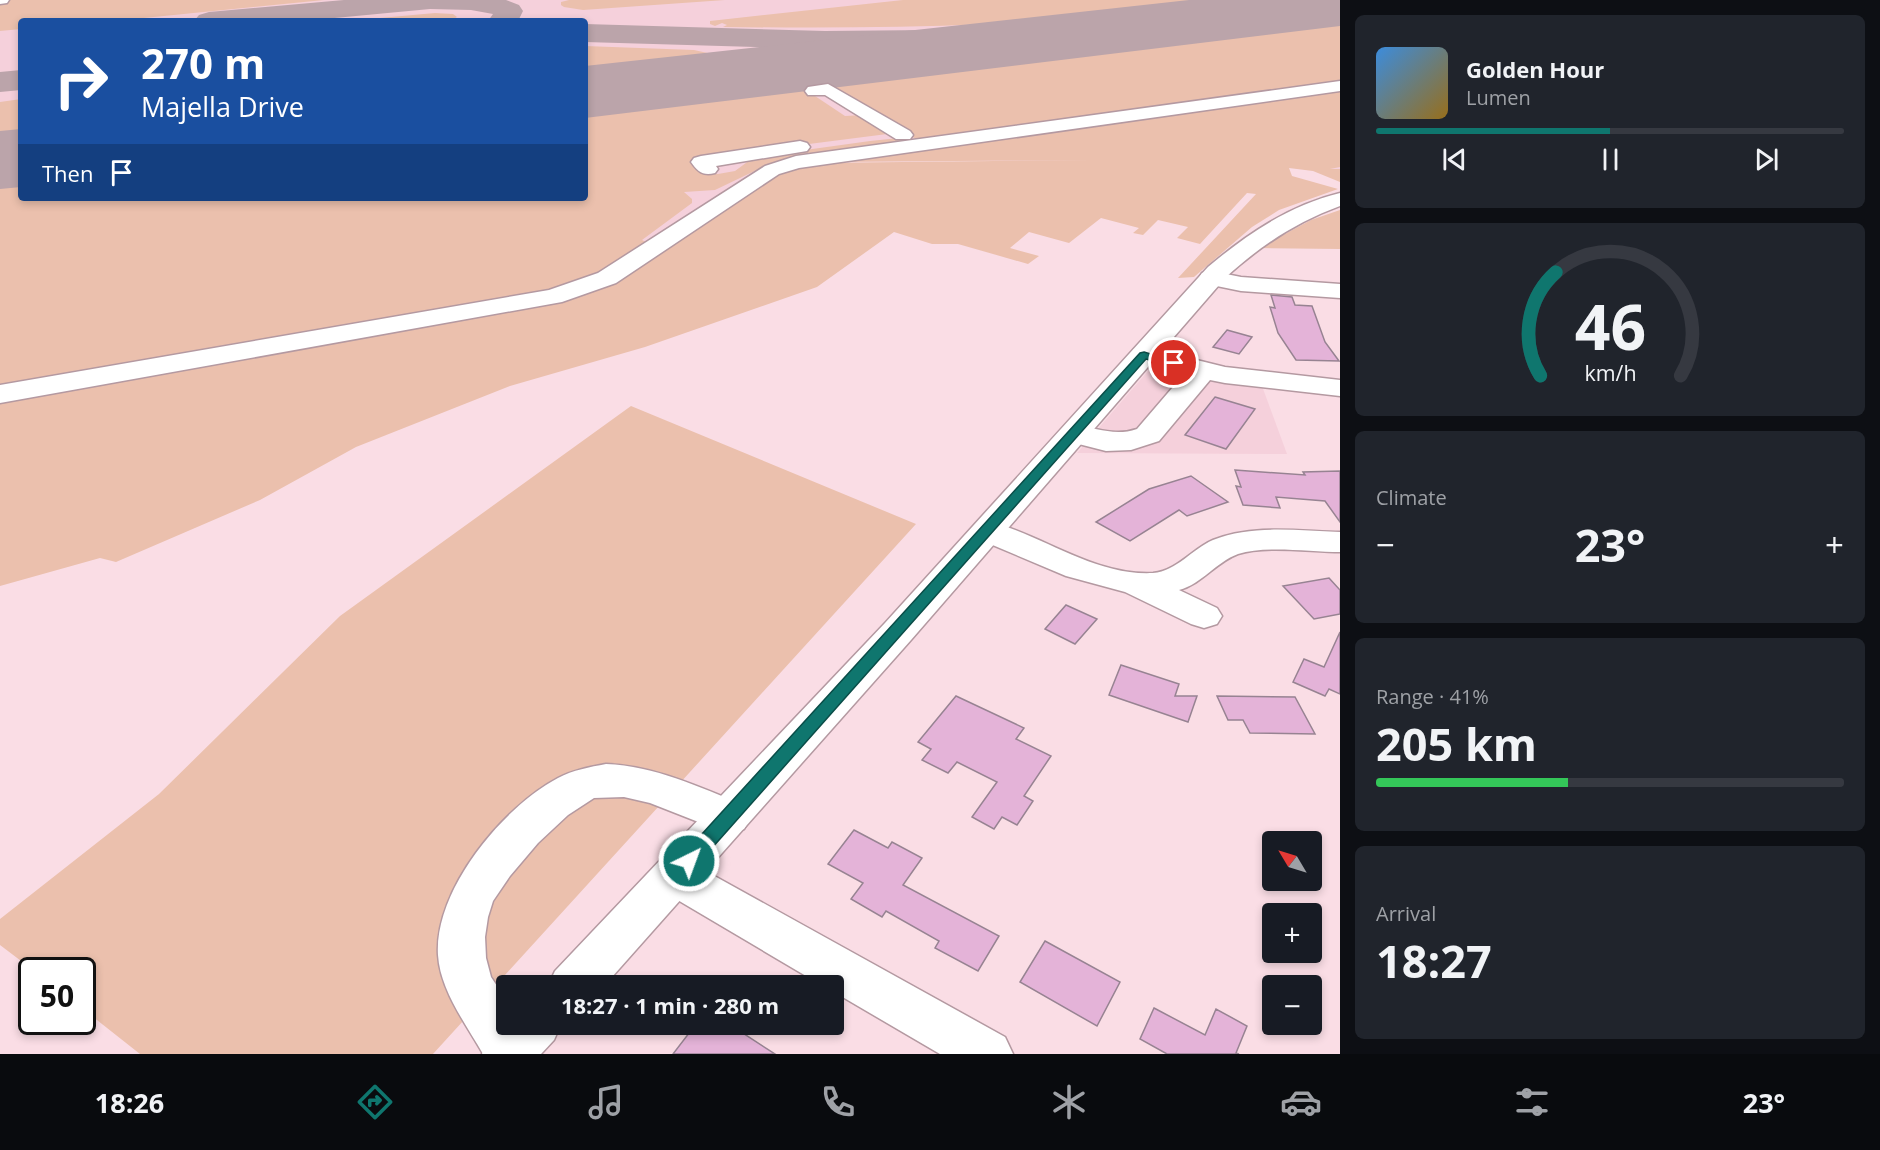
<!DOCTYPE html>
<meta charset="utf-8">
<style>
body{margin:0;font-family:"Open Sans",sans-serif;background:#20242c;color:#f1f3f6;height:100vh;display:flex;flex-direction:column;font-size:22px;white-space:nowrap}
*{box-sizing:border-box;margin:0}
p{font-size:20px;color:#9ea1a6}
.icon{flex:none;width:33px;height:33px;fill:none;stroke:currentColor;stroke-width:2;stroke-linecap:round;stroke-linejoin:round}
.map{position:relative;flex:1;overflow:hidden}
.drawer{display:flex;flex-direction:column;gap:15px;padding:15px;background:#0d0f14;width:540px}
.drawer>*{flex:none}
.top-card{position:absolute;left:18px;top:18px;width:570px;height:183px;border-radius:6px;box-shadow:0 3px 9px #0003;background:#1a4fa0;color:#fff;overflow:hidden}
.needle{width:39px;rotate:308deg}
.buttons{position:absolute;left:1262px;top:831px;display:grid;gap:12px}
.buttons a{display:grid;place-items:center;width:60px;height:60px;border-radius:6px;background:#171b24;box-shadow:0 3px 9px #0003;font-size:30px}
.speed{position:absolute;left:18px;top:957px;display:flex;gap:12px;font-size:30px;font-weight:700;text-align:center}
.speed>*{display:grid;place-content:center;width:78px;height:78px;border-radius:50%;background:#171b24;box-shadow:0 3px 9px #0003;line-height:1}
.speed .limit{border:3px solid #111;border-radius:9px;background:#fff;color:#111}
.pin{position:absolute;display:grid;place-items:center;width:51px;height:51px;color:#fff;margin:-26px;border:3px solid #fff;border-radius:50%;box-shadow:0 2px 6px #0007}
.me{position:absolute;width:66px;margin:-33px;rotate:42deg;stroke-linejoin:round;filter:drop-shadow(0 0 4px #0008)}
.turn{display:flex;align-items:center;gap:21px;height:126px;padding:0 24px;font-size:27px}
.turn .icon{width:78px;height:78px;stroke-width:2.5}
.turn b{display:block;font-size:42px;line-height:51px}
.then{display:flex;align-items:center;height:57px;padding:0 24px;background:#0003;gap:12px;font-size:22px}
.big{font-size:45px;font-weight:700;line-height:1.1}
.drawer .widget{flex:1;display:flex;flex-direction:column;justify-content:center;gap:9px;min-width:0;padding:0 21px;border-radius:9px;background:#20242c}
.drawer .dial{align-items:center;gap:0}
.dial svg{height:156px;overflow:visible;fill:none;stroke:#363941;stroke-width:7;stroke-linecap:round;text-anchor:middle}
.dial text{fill:#f1f3f6;stroke:none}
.song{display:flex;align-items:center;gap:18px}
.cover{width:72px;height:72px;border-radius:9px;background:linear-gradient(135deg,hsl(210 70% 55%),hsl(40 70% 35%))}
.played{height:6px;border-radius:3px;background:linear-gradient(90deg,#0f766e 50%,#363941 50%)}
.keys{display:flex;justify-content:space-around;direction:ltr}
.heat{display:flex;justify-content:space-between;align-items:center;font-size:33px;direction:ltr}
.charge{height:9px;border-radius:4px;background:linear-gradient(90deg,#34c759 41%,#363941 0)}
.trip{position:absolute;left:496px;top:975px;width:348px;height:60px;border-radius:6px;background:#171b24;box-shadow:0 3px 9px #0003;font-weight:700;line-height:60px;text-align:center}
.dock{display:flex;height:96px;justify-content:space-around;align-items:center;background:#090b0e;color:#9ea1a6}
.dock .icon{width:42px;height:42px}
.dock .selected{color:#0f766e}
.dock b{font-size:27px;color:#f1f3f6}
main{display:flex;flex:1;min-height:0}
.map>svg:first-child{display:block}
.built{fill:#f5d0db;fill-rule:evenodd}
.green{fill:#ebc0ad}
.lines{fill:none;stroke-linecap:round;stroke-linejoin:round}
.taxiway{fill:#bba4aa;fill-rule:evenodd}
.runway{fill:#bba4aa;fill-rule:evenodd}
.building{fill:#e4b3d8;stroke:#978392;stroke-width:1.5}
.minor-casing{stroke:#b499a1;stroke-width:3}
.major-casing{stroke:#b499a1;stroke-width:3}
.minor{fill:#fff;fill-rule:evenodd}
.major{fill:#fff;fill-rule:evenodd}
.route{fill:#0f766e;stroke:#0a4d48;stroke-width:1.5}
</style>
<main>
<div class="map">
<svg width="1340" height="1054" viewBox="0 0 1340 1054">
<rect width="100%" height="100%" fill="#fadde5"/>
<g class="built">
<path d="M0,0H1340V172L1253,159L810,162L633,273L0,401ZM21,21H585V198H21Z"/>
<path d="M1159,368L1262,386L1287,454L1077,453L1148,371Z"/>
</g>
<g class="green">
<path d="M8,0H324L114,21H21V29L0,31V2Z"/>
<path d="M569,0H725L583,10L564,7L561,5V2Z"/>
<path d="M903,0H1235C1153,9 1070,19 987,24C899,28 811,28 723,27L727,25L722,23L715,26L710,24V21Z"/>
<path d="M435,13L453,14L457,17L450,21H347Z"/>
<path d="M1340,21V84L926,140L916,139L832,87L806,90L845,116L863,115L895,133L738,153L704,172L718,174L735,171L754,157L870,141L899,138L907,142L771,163L715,190L684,192L692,199V203L642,240L648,243L600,275L545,293L0,387V182L21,180V198H585V112Z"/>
<path d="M585,46L694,50L712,54L700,59L585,72Z"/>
<path d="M1340,89V167L1330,169H1340V182L1313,171L1289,168L1292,176L1338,189L1279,210L1252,227L1194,277L1178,278L1256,194L1247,193L1200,244L1177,238L1188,227L1158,220L1143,235L1133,233L1139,228L1101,218L1069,243L1029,232L1010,248L1039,256L1028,264L958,244H932L894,232L817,287L645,347L510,386L356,447L260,500L116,562L100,558L0,586V400L572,297L782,171L812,163L1098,160L824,162Z"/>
<path d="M21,99V135L0,137V102Z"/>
<path d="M1340,210V249L1259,248L1311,220Z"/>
<path d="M631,406L916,524L433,1054H140L83,1009L82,970H33L0,945V919L159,794L340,616Z"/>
</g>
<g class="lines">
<g class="taxiway">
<path d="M344,0H506L519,5L523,11L518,21H488L493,14L471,10L430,9L303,21H194L199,15L209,12Z"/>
<path d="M1154,17L1165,20L1169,26L1165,32L1154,35L929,48L825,49L585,42V24L825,31L929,30Z"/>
<path d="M21,70V90L0,92V72Z"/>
</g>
<g class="runway">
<path d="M1189,0H1340V26L585,118V66Z"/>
<path d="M21,129V187L0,189V131Z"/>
</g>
</g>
<g class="building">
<path d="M1271,295L1292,297L1295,305L1312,306L1325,342L1339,361L1296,360L1278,333L1270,307L1275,308Z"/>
<path d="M1227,330L1252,337L1239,354L1213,347Z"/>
<path d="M1215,397L1255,409L1226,449L1185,435Z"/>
<path d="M1235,470L1305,475L1303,472L1340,471V522L1325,501L1276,497L1280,508L1243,505L1236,486L1241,487Z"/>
<path d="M1191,476L1228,502L1187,516L1179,510L1130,541L1096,522L1149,489Z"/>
<path d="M1329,578L1340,590V614L1314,619L1283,586Z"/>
<path d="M1066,605L1097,619L1075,644L1045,629Z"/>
<path d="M1340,632V694L1329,689L1325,696L1293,682L1304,659L1324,667Z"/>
<path d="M1121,665L1179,684L1175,696H1197L1188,722L1109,695Z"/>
<path d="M956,696L1024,728L1016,739L1051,756L1024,796L1033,801L1017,825L1002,817L994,829L972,817L997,782L957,762L948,773L922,760L931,749L918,742Z"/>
<path d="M1217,696L1295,697L1315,734L1250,733L1243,720H1228Z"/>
<path d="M854,830L888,848L892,842L922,858L903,885L999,936L978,971L935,948L939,941L886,911L882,917L851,899L863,883L828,864Z"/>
<path d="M1045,941L1120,982L1097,1026L1020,982Z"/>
<path d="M1154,1008L1205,1035L1216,1009L1247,1026L1236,1053L1239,1054H1167L1140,1039Z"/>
<path d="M696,1024H729L775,1054H673Z"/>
</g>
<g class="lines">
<defs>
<g id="minor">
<path d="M0,0H9L7,3L0,4Z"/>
<path d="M1340,81V91L799,168L779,174L616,283L562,302L0,403V385L549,290L598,273L765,166L796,156Z"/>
<path d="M828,84L910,131L913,135L910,139H896L825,95H808L805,91L808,87Z"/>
<path d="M800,141L807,143L810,147L807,151L716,166L718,169L715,173C703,176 698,172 691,162L694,158L701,156Z"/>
<path d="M1211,271L1241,277L1340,284V298L1241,291L1202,283L1199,278L1202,273Z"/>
<path d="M1144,347L1225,367L1340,380V396L1225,383L1210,380L1159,441L1131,450L1106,451L1063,440L1059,434L1063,428C1089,421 1108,439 1137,429L1185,373L1134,361L1130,355L1134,349Z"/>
<path d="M988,521C1043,535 1094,576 1153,573C1177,571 1192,549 1213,540C1253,524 1298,531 1340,532V552C1310,552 1266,545 1238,554C1216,562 1202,584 1179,590L1217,608L1222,616L1217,624L1204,628L1191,624L1125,592L1066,576L976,538L971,531L976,524Z"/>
<path d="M606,764C655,766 699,787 744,805L751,817L744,829L729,834L650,803L624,797L594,798L568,815L538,843L510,876L493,901L488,917L485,937L486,958L491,977L507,1001V1024H521L531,1037L539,1054H483C466,1024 440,990 438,955C434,890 503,807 558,778C573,770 590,767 606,764Z"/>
<path d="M675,857L691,863L1005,1037L1013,1054H940L834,992V986H823L659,889L652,876L659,863Z"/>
</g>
<g id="major">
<path d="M1340,193V206C1296,222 1260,246 1226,277L911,640L604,986H548L555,971L885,623L1208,267C1247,234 1290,205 1340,193Z"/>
<path d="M507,1019V1024H561L554,1040L541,1054H482L490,1037Z"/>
</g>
</defs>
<use href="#minor" class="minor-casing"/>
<use href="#major" class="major-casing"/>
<use href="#minor" class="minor"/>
<use href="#major" class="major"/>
</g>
<path class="route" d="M1144,352L1180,363L1174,367L1146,359L695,867L689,869L682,867L680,861L682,856L1140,353Z"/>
</svg>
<div class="buttons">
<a><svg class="needle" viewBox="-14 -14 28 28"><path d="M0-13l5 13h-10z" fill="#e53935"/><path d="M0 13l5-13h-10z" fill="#9ea1a6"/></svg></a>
<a>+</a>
<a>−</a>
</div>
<div class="speed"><div class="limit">50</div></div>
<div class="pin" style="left:1174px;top:363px;background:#d93025"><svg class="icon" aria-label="arrive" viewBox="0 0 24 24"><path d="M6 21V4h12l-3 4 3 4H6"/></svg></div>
<svg class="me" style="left:689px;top:861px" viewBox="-20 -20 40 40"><circle r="17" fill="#0f766e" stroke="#fff" stroke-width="3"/><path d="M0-11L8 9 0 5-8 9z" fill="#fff"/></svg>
<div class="trip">18:27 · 1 min · 280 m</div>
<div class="top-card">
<div class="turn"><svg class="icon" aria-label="right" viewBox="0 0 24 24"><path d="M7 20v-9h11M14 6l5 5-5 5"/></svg><div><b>270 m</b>Majella Drive</div></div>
<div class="then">Then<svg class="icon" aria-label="arrive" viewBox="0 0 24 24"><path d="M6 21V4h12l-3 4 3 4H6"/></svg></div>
</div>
</div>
<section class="drawer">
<div class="widget">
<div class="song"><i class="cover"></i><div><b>Golden Hour</b><p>Lumen</p></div></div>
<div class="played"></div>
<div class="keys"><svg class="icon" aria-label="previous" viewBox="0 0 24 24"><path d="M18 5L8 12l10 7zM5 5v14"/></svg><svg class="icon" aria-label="pause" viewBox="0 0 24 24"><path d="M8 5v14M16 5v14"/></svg><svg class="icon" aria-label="next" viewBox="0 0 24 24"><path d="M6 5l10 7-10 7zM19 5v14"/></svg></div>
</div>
<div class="widget dial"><svg viewBox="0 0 100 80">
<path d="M14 69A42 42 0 1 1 86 69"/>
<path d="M14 69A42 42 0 0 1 22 16" stroke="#0f766e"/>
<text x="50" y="56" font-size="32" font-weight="700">46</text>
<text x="50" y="72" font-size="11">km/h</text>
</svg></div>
<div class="widget"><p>Climate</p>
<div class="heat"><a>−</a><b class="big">23°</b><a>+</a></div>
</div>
<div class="widget"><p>Range · 41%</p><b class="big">205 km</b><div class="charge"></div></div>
<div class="widget"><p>Arrival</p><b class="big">18:27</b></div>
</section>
</main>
<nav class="dock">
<b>18:26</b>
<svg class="icon selected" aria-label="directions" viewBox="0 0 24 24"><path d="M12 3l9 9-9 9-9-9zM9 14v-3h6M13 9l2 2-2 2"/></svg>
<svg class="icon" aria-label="music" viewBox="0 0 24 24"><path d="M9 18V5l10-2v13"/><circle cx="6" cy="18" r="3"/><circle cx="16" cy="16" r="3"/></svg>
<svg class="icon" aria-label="phone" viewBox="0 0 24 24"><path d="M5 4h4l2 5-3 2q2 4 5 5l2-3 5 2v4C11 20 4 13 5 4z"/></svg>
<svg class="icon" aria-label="climate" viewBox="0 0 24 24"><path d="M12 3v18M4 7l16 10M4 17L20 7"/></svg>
<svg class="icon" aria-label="car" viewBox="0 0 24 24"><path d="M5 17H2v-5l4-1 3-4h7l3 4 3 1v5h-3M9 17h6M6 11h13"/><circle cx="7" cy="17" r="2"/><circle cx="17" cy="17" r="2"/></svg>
<svg class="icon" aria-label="filters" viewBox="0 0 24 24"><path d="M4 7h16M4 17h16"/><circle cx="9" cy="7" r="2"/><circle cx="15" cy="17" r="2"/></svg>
<b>23°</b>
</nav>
